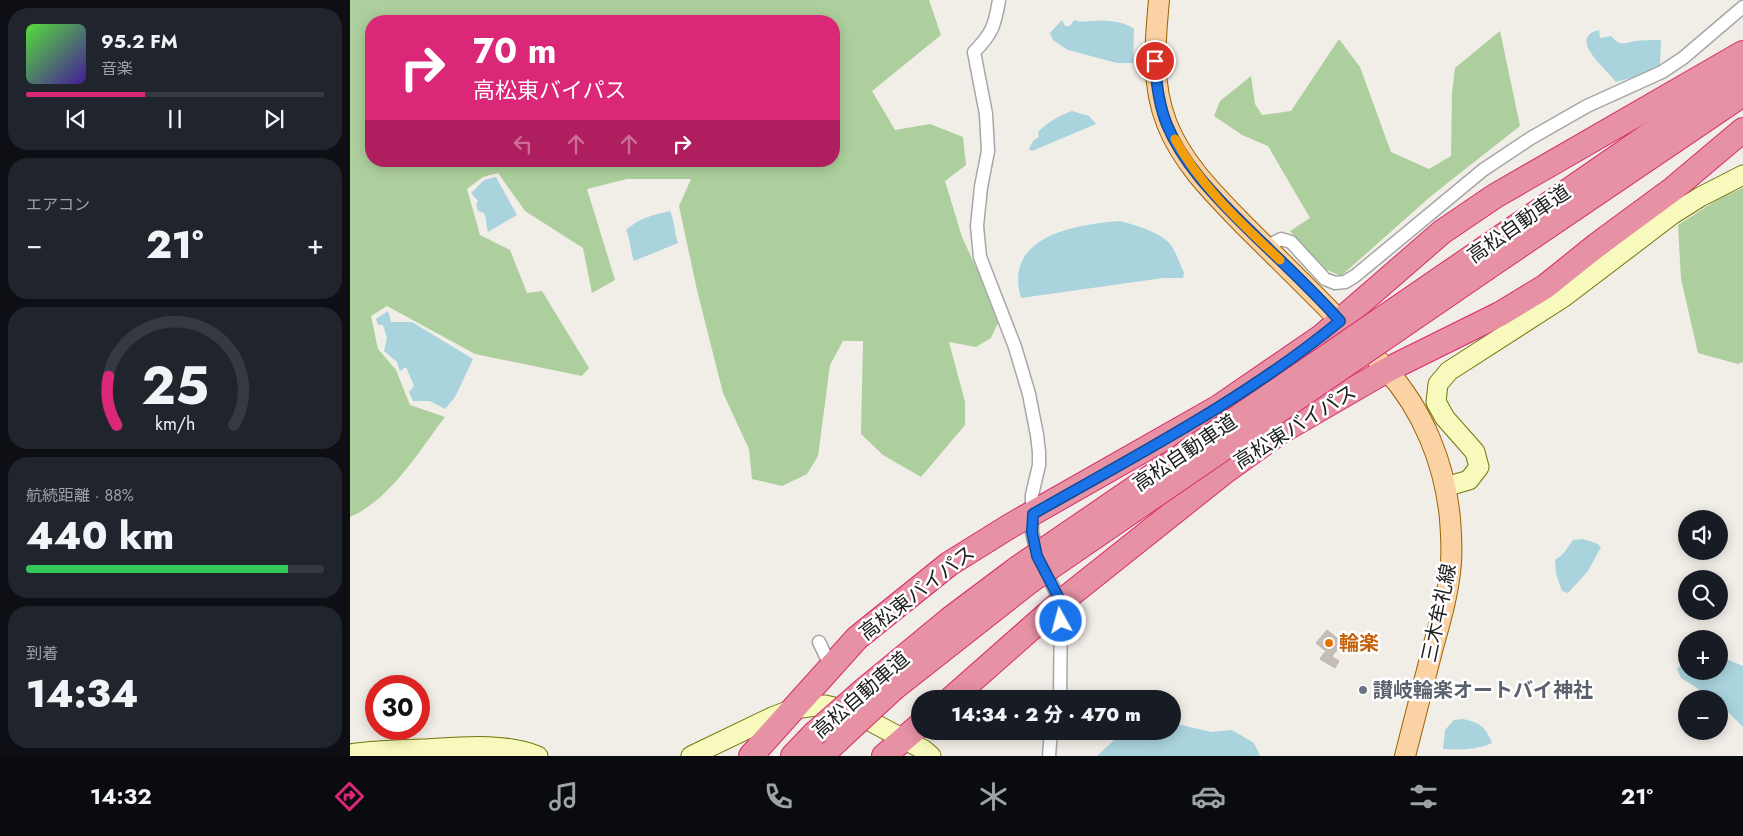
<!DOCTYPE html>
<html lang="ja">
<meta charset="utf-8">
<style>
body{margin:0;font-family:Jost,"Noto Sans JP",sans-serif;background:#20242c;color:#f1f3f6;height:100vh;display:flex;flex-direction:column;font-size:19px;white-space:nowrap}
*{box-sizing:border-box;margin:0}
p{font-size:16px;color:#9ea1a6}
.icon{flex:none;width:28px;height:28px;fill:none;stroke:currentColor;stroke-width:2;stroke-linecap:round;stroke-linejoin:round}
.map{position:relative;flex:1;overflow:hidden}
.sheet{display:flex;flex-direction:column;gap:8px;padding:8px;background:#0d0f14;width:350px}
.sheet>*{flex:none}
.banner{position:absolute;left:15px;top:15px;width:475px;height:152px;border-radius:20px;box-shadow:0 2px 12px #0003;background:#db2777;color:#fff;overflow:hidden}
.buttons{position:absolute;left:1328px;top:510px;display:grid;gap:10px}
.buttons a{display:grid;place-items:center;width:50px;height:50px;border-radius:50%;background:#171b24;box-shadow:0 2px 12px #0003;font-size:25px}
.speed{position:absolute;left:15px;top:675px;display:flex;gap:10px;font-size:25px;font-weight:700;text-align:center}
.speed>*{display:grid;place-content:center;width:65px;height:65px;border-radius:50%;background:#171b24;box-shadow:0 2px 12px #0003;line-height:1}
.speed .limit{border:8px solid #d22;background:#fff;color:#111}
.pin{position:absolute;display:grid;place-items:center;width:42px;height:42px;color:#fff;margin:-21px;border:2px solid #fff;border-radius:50%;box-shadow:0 1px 5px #0007}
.me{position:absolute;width:55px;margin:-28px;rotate:353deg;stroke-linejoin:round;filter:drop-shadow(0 0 4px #0008)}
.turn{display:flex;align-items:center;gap:18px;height:105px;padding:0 25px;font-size:22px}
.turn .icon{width:65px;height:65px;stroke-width:2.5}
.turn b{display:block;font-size:35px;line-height:42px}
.lanes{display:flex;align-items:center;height:48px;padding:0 25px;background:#0003;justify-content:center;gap:25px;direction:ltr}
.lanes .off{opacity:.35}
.big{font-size:38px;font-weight:800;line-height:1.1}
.sheet .card{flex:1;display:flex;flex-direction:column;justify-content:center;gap:8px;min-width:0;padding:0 18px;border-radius:20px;background:#20242c}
.sheet .dial{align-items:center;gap:0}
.dial svg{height:130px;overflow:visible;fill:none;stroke:#363941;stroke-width:7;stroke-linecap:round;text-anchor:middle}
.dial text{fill:#f1f3f6;stroke:none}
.song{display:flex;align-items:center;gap:15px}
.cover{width:60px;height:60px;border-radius:8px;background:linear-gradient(135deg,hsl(110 70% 55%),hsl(260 70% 35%))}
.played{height:5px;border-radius:2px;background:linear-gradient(90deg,#db2777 40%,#363941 40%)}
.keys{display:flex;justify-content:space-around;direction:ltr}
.heat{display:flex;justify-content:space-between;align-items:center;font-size:28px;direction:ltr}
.charge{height:8px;border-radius:4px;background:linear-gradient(90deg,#34c759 88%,#363941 0)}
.trip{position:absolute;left:561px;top:690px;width:270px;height:50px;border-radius:25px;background:#171b24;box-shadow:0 2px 12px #0003;font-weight:800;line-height:50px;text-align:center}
.tab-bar{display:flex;height:80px;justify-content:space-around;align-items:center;background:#090b0e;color:#9ea1a6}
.tab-bar .icon{width:35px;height:35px}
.tab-bar .selected{color:#db2777}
.tab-bar b{font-size:22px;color:#f1f3f6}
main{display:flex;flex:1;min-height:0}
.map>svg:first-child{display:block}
.forest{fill:#adcf9d;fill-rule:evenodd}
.water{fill:#a9d3dd}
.building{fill:#c5bdb7;stroke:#c2b4aa}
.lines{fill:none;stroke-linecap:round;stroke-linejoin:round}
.street-casing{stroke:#a7a7a7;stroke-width:15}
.secondary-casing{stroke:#707807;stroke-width:21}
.primary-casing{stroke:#9a6303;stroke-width:22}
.highway-casing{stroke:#d92a6c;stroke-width:26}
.street{stroke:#fff;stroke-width:12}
.secondary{stroke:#f8f9bd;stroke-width:19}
.primary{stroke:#fad2a3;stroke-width:20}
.highway{stroke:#e691a4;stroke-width:24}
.highway-bridge-casing{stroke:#d92a6c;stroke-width:26;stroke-linecap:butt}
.highway-bridge{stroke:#e691a4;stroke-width:24}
.route-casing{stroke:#114b97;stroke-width:12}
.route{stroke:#1a73e8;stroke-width:9}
.slow{stroke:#f59e0b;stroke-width:9}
.food-dot{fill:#e8710a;stroke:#fff;stroke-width:2}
.worship-dot{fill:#6b7280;stroke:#fff;stroke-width:2}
.labels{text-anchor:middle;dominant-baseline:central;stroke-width:5;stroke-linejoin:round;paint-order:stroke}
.street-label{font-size:20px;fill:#202020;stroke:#fff}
.food-label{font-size:20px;font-weight:bold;fill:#c56008;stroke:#fff;text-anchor:start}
.worship-label{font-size:20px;font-weight:bold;fill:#5b616d;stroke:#fff;text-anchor:start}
</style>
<main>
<section class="sheet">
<div class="card">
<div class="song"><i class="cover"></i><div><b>95.2 FM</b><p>音楽</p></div></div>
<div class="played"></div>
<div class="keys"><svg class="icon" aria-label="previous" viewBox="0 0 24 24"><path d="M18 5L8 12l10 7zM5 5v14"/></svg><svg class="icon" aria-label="pause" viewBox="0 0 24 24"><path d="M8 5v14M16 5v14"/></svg><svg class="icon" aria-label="next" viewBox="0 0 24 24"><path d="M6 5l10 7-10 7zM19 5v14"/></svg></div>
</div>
<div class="card"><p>エアコン</p>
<div class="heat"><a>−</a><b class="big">21°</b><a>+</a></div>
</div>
<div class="card dial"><svg viewBox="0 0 100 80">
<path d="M14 69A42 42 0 1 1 86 69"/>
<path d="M14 69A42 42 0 0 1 9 39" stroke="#db2777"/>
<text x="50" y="56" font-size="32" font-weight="700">25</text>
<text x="50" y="72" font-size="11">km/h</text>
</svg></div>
<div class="card"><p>航続距離 · 88%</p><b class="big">440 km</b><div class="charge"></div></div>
<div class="card"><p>到着</p><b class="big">14:34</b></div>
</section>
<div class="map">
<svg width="1393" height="756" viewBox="0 0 1393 756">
<rect width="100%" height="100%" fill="#f1ede7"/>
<g class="forest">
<path d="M0,0H579L591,35L522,91L545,130L580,124L613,137L616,165L595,181L612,237L650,319L641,338L626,347L599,342L615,402V425L571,477L533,455L511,434L513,341H493L480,365L468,456L457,474L432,486L402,479L399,449L373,393L347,290L329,206L341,179H277L237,189L265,280L242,293L233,248L175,211L148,173L133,177L117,189L130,235L160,250L177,293L192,291L239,368L232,376L125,354L37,306L21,316L28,349L46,370L60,405L95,417C69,451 40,500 0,517ZM21,21H484V161H21Z"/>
<path d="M1150,31L1170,126L1081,196L991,276L975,269L940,231L960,218L918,146L892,135L864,116L870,101L901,76L905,104L912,115L941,111L989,39L1010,67L1041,152L1079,169L1101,156L1102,94L1105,68Z"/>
<path d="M1393,188V362L1388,364L1348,353L1331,279L1328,225L1370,198Z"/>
</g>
<g class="water">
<path d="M712,20L715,26H720L724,20C731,23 737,21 744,21C758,20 773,21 784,29L783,63H767L718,50L703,40L700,33Z"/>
<path d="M1249,30L1250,38L1261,36C1271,47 1273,43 1286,41C1294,40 1302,40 1311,40L1310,67L1285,77L1266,82C1258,70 1216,38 1249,30Z"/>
<path d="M722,111L739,116L746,124L682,151L679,149L683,141L689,137L688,132C698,122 708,116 722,111Z"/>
<path d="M146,177L167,215L138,232C136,225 137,219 134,213L128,211L126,205L128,201L121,193L134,180Z"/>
<path d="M320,211C325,223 324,231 328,243L284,261C280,250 281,241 276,230C289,218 303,215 320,211Z"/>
<path d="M769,221C783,224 810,232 820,244C826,251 830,265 834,273L833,278H813L671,298C653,236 724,225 769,221Z"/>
<path d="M38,311L41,322H62L123,359L105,397L95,409L80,401H63L59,392L64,386L56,367L50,371L47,362L34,351L37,338L33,325H28L26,319Z"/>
<path d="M1233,539L1246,543L1251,547L1238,571L1218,593L1212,591L1206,574L1205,560L1213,554L1223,540Z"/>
<path d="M1369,656L1393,666V727L1369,703V699H1365L1331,678L1327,669L1336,659V671H1369Z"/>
<path d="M1113,719C1130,723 1135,726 1142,743C1125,750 1111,750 1093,749L1095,730L1104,720Z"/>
<path d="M823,723L861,732L882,730L904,743L910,756H747L774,731H822Z"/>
</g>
<g class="building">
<path d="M977,630L993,643L982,656L966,643Z"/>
<path d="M975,652L989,661L985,668L970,659Z"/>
</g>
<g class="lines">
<defs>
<g id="street">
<path d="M649,0C645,25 642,34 624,52L636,114L638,151L631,187L627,226L630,257L665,347L679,394L687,435L689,452V465L682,495V532L687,555L711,602L710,699"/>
<path d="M916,247L931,239L941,242L975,279L985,283L995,282L1005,276L1133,170L1181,138L1237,106L1312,72L1333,58L1393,7"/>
<path d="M469,642L481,667"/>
<path d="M699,756L701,731"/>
</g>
<g id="secondary">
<path d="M1095,487L1119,480L1129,467L1125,452L1095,418L1086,402L1088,384L1099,371L1214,297L1323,214L1350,197L1393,175"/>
<path d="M0,754C24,750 49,750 73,749C110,747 152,742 188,756"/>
<path d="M341,756L422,717L443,709L475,705L501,711L574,750L581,756"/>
</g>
<path id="primary" d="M809,0C805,42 801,84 817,124C833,164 864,194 893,224C927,258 961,291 994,325C1008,340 1023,354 1036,369C1073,410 1095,464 1100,519C1101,532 1102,548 1101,562C1099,591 1091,619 1083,647C1074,683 1064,720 1055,756"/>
<g id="highway">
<path d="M1128,253L1393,70"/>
<path d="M1138,267L1393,94"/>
<path d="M544,688L680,581"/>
<path d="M514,690L600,619L668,568"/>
<path d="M601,699L711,602L873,473L930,432L1037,370L1150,314L1196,286L1247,245L1323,189L1393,130"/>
<path d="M401,756L507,638L599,564L660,526L869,407L971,337L1092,232L1145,196L1393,53"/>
<path d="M443,756L464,734"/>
<path d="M471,756L488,740"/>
<path d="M534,756L570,725"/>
</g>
</defs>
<use href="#street" class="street-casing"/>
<use href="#secondary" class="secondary-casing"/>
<use href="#primary" class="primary-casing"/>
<use href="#highway" class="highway-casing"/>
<use href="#street" class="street"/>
<use href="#secondary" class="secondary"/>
<use href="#primary" class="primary"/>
<use href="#highway" class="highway"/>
<defs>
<g id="highway-bridge">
<path d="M668,568L1128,253"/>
<path d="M680,581L1138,267"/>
<path d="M464,734L514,690"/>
<path d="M488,740L544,688"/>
</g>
</defs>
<use href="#highway-bridge" class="highway-bridge-casing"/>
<use href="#highway-bridge" class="highway-bridge"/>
</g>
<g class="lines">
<defs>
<path id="route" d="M711,621V602L687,556L682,532L683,514C788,454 897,398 990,321C959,286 924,255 890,221C862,193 833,163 817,125C809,105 806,82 805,61"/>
</defs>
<use href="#route" class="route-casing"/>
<use href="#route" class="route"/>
<path class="slow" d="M825,139C851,187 891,223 930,260"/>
</g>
<circle class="food-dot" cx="979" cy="643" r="5"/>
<circle class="worship-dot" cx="1013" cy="690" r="5"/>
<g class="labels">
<g class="street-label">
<text transform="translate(1169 224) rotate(-35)">高松自動車道</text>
<text transform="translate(945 427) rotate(-32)">高松東バイパス</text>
<text transform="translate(835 453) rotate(-34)">高松自動車道</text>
<text transform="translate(567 593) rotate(-38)">高松東バイパス</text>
<text transform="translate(1089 613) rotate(-78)">三木牟礼線</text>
<text transform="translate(511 695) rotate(-41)">高松自動車道</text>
</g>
<g class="food-label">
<text x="989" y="643">輪楽</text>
</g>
<g class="worship-label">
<text x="1023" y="690">讃岐輪楽オートバイ神社</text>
</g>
</g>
</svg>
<div class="buttons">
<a><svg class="icon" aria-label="sound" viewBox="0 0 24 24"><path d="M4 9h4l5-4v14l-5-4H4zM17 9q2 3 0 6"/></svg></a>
<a><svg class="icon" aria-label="search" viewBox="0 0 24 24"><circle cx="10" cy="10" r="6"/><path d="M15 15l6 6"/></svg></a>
<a>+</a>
<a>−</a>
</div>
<div class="speed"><div class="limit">30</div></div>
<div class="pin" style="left:805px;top:61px;background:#d93025"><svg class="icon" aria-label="arrive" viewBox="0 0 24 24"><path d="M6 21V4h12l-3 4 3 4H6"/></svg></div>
<svg class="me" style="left:711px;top:621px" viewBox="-20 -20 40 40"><circle r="17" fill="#1a73e8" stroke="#fff" stroke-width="3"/><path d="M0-11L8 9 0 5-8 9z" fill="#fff"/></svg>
<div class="trip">14:34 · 2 分 · 470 m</div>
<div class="banner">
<div class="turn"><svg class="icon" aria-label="right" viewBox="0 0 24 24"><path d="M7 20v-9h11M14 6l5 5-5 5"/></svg><div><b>70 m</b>高松東バイパス</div></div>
<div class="lanes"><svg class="icon off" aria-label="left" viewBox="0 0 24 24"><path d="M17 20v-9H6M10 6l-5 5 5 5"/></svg><svg class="icon off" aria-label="ahead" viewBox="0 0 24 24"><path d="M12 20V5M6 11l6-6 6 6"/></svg><svg class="icon off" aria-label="ahead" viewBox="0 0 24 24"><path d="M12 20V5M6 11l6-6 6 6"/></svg><svg class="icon" aria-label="right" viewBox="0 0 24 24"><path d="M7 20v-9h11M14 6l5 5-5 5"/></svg></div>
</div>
</div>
</main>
<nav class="tab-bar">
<b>14:32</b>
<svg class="icon selected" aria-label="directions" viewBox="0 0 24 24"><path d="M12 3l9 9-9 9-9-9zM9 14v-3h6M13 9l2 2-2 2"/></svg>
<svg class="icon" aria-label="music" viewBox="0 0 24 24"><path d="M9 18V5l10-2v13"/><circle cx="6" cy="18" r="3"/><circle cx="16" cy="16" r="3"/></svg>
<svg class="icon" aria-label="phone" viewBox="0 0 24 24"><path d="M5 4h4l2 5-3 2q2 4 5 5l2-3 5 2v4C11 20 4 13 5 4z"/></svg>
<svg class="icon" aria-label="climate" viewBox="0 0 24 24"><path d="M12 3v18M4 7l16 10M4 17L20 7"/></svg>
<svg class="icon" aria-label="car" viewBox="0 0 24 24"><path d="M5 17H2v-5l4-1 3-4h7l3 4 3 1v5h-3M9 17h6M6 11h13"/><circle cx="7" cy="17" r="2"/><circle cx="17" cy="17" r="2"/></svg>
<svg class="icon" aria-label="filters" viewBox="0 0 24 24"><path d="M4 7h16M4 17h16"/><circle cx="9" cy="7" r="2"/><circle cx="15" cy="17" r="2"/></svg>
<b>21°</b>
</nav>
